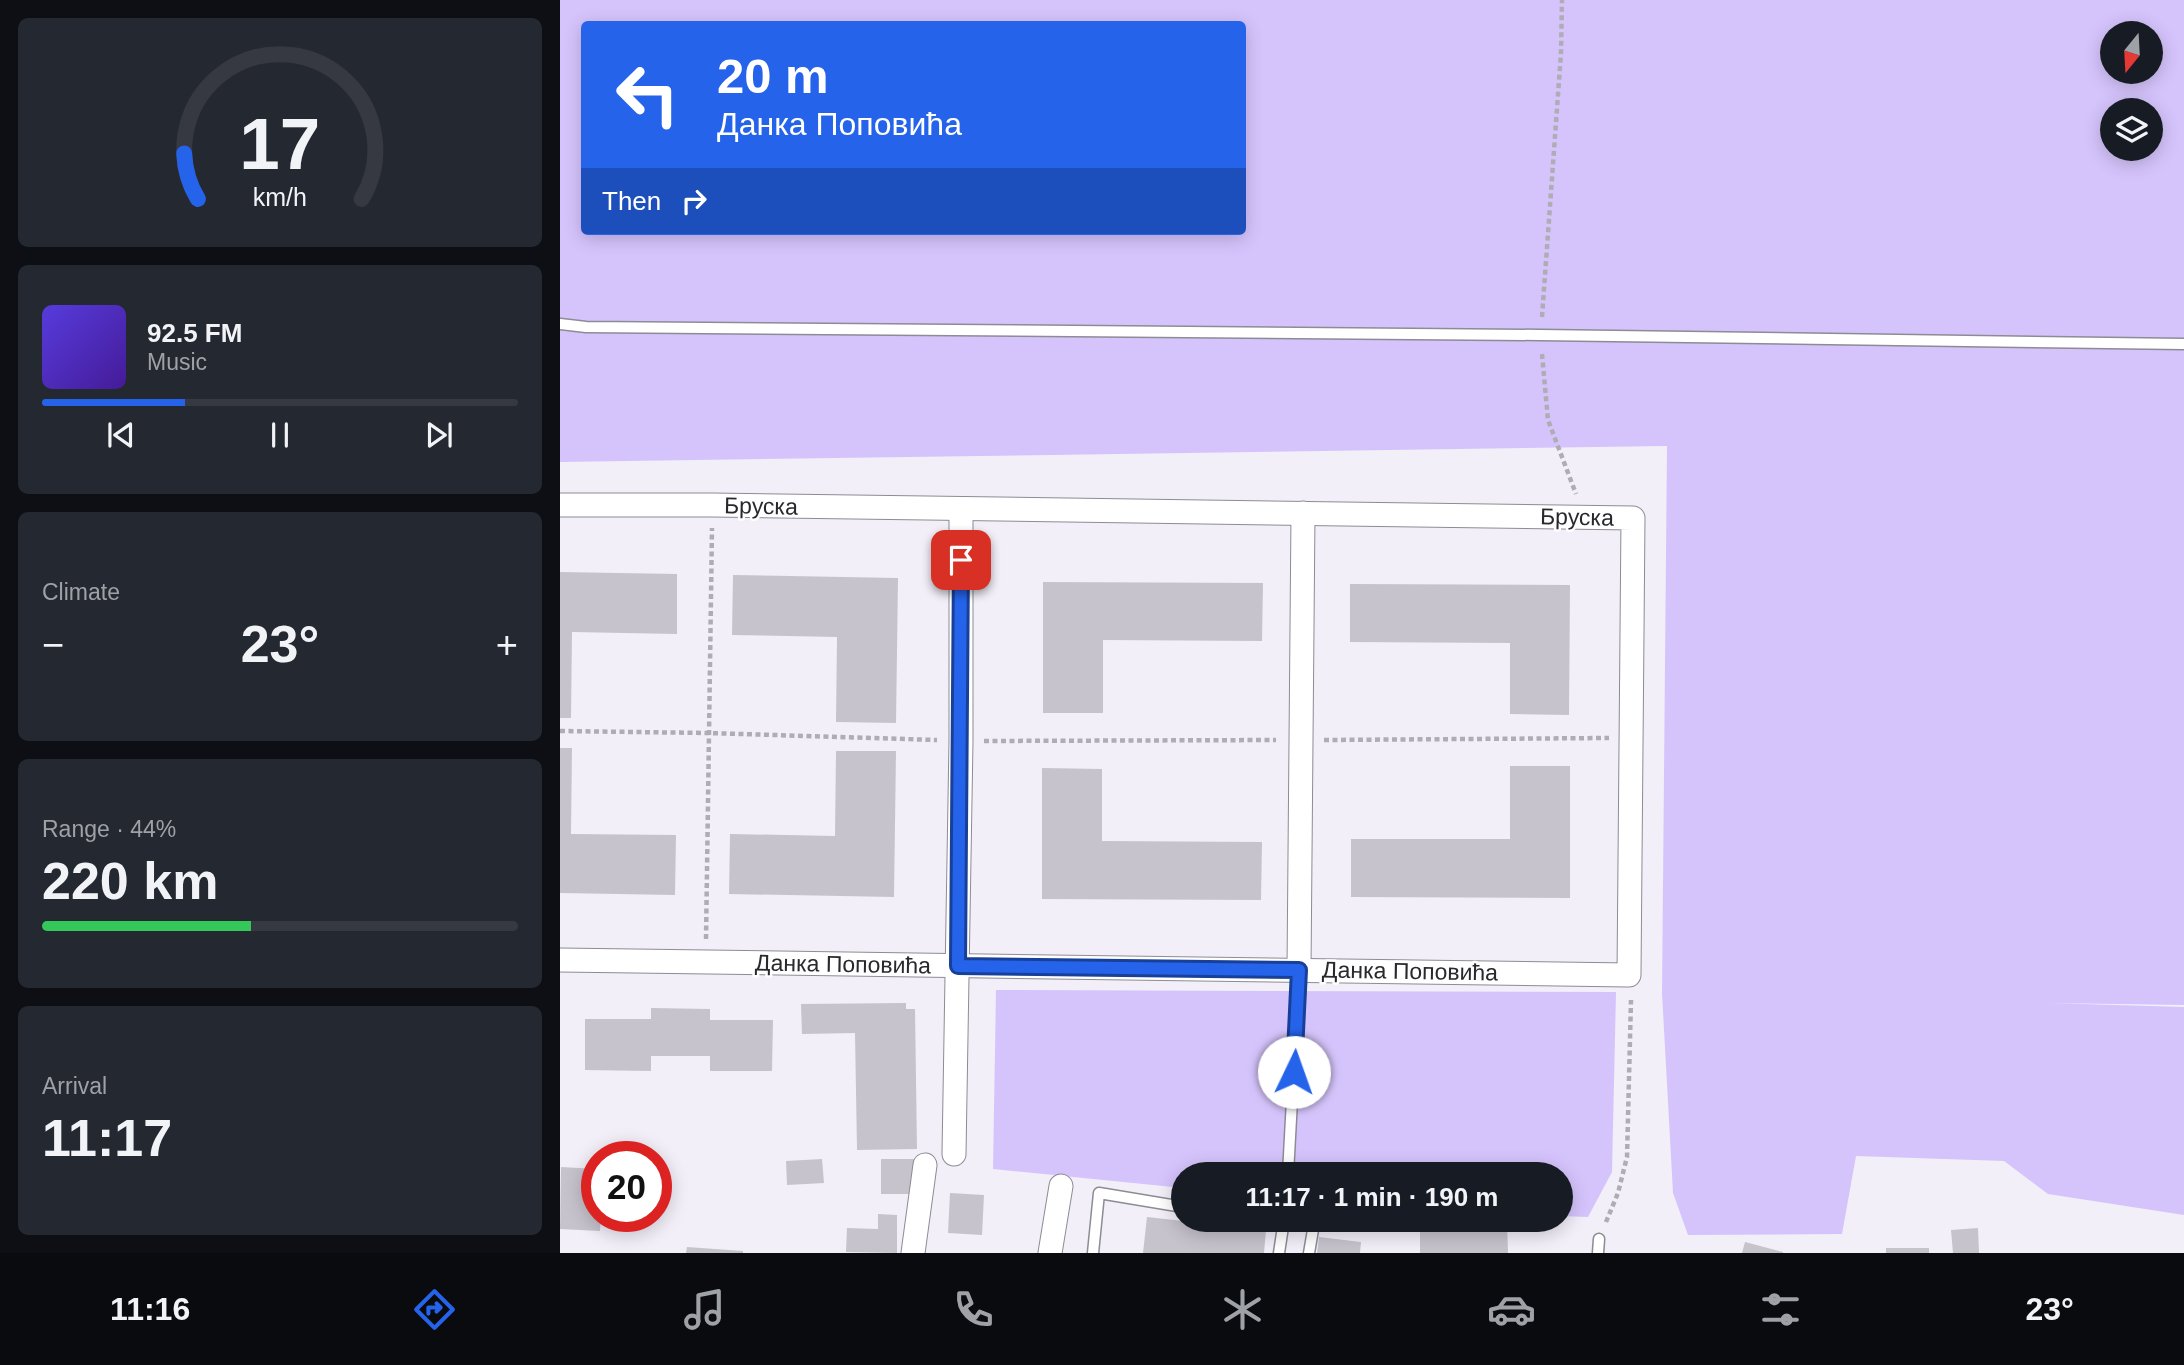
<!DOCTYPE html>
<meta charset="utf-8">
<style>
body{margin:0;font-family:Arial,sans-serif;background:#242831;color:#f1f3f6;height:100vh;display:flex;flex-direction:column;font-size:26px;white-space:nowrap}
*{box-sizing:border-box;margin:0}
p{font-size:23px;color:#9ea1a6}
.icon{flex:none;width:38px;height:38px;fill:none;stroke:currentColor;stroke-width:2;stroke-linecap:round;stroke-linejoin:round}
.map{position:relative;flex:1;overflow:hidden}
.drawer{display:flex;flex-direction:column;gap:18px;padding:18px;background:#0d0f14;width:560px}
.drawer>*{flex:none}
.banner{position:absolute;left:21px;top:21px;width:665px;height:214px;border-radius:7px;box-shadow:0 4px 18px #0003;background:#2563eb;color:#fff;overflow:hidden}
.needle{width:46px;rotate:198deg}
.fabs{position:absolute;left:1540px;top:21px;display:grid;gap:14px}
.fabs a{display:grid;place-items:center;width:63px;height:63px;border-radius:50%;background:#171b24;box-shadow:0 4px 18px #0003;font-size:35px}
.speed{position:absolute;left:21px;top:1141px;display:flex;gap:14px;font-size:35px;font-weight:700;text-align:center}
.speed>*{display:grid;place-content:center;width:91px;height:91px;border-radius:50%;background:#171b24;box-shadow:0 4px 18px #0003;line-height:1}
.speed .limit{border:10px solid #d22;background:#fff;color:#111}
.pin{position:absolute;display:grid;place-items:center;width:60px;height:60px;color:#fff;margin:-30px;border-radius:14px;box-shadow:0 4px 10px #0006}
.me{position:absolute;width:77px;margin:-38px;rotate:3deg;stroke-linejoin:round;filter:drop-shadow(0 0 5px #0008)}
.turn{display:flex;align-items:center;gap:24px;height:147px;padding:0 21px;font-size:32px}
.turn .icon{width:91px;height:91px;stroke-width:2.5}
.turn b{display:block;font-size:49px;line-height:60px}
.then{display:flex;align-items:center;height:66px;padding:0 21px;background:#0003;gap:14px;font-size:26px}
.big{font-size:52px;font-weight:700;line-height:1.1}
.drawer .tile{flex:1;display:flex;flex-direction:column;justify-content:center;gap:10px;min-width:0;padding:0 24px;border-radius:10px;background:#242831}
.drawer .dial{align-items:center;gap:0}
.dial svg{height:182px;overflow:visible;fill:none;stroke:#363941;stroke-width:7;stroke-linecap:round;text-anchor:middle}
.dial text{fill:#f1f3f6;stroke:none}
.song{display:flex;align-items:center;gap:21px}
.cover{width:84px;height:84px;border-radius:10px;background:linear-gradient(135deg,hsl(250 70% 55%),hsl(260 70% 35%))}
.played{height:7px;border-radius:4px;background:linear-gradient(90deg,#2563eb 30%,#363941 30%)}
.keys{display:flex;justify-content:space-around;direction:ltr}
.heat{display:flex;justify-content:space-between;align-items:center;font-size:38px;direction:ltr}
.charge{height:10px;border-radius:5px;background:linear-gradient(90deg,#34c759 44%,#363941 0)}
.trip{position:absolute;left:611px;top:1162px;width:402px;height:70px;border-radius:35px;background:#171b24;box-shadow:0 4px 18px #0003;font-weight:700;line-height:70px;text-align:center}
.tabs{display:flex;height:112px;justify-content:space-around;align-items:center;background:#090b0e;color:#9ea1a6}
.tabs .icon{width:49px;height:49px}
.tabs .on{color:#2563eb}
.tabs b{font-size:32px;color:#f1f3f6}
main{display:flex;flex:1;min-height:0}
.map>svg:first-child{display:block}
.green{fill:#d5c4fc;fill-rule:evenodd}
.building{fill:#c6c3cd}
.lines{fill:none;stroke-linecap:round;stroke-linejoin:round}
.service-casing{stroke:#8d8b94;stroke-width:13}
.minor-casing{stroke:#8d8b94;stroke-width:25}
.path{stroke:#afacb4;stroke-width:4.5;stroke-dasharray:5 3.5;stroke-linecap:butt}
.service{stroke:#fff;stroke-width:10}
.minor{stroke:#fff;stroke-width:23}
.route-casing{stroke:#184099;stroke-width:18}
.route{stroke:#2563eb;stroke-width:12}
.labels{text-anchor:middle;dominant-baseline:central;stroke-width:5;stroke-linejoin:round;paint-order:stroke}
.street-label{font-size:23px;fill:#29282c;stroke:#fefefe}
</style>
<main>
<section class="drawer">
<div class="tile dial"><svg viewBox="0 0 100 80">
<path d="M14 69A42 42 0 1 1 86 69"/>
<path d="M14 69A42 42 0 0 1 8 49" stroke="#2563eb"/>
<text x="50" y="56" font-size="32" font-weight="700">17</text>
<text x="50" y="72" font-size="11">km/h</text>
</svg></div>
<div class="tile">
<div class="song"><i class="cover"></i><div><b>92.5 FM</b><p>Music</p></div></div>
<div class="played"></div>
<div class="keys"><svg class="icon" aria-label="previous" viewBox="0 0 24 24"><path d="M18 5L8 12l10 7zM5 5v14"/></svg><svg class="icon" aria-label="pause" viewBox="0 0 24 24"><path d="M8 5v14M16 5v14"/></svg><svg class="icon" aria-label="next" viewBox="0 0 24 24"><path d="M6 5l10 7-10 7zM19 5v14"/></svg></div>
</div>
<div class="tile"><p>Climate</p>
<div class="heat"><a>−</a><b class="big">23°</b><a>+</a></div>
</div>
<div class="tile"><p>Range · 44%</p><b class="big">220 km</b><div class="charge"></div></div>
<div class="tile"><p>Arrival</p><b class="big">11:17</b></div>
</section>
<div class="map">
<svg width="1624" height="1253" viewBox="0 0 1624 1253">
<rect width="100%" height="100%" fill="#f2eff9"/>
<g class="green">
<path d="M0,0H1624V1005L1489,1003L1624,1007V1215L1488,1194L1444,1161L1296,1156L1282,1234L1128,1235L1113,1193L1102,993L1107,446L0,462ZM24,24H682V231H24ZM1552,33H1591V72H1552ZM1552,110H1591V149H1552Z"/>
<path d="M436,990L1056,992L1052,1172L1028,1217L1001,1216V1174H623V1188L433,1169Z"/>
</g>
<g class="building">
<path d="M0,572L117,574V634L12,632L11,718H0Z"/>
<path d="M173,575L338,578L336,723L276,722L277,637L172,635Z"/>
<path d="M483,582L703,583L702,641L543,640V713H483Z"/>
<path d="M790,584L1010,585L1009,715L950,714V643L790,642Z"/>
<path d="M0,748H12L11,834L116,835L115,895L0,893Z"/>
<path d="M276,751H336L334,897L169,894L170,834L275,836Z"/>
<path d="M950,766H1010V898L791,897V839H950Z"/>
<path d="M482,768L542,769V841L702,842L701,900L482,899Z"/>
<path d="M346,1003V1009H355L357,1149L297,1150L295,1033L242,1034L241,1004Z"/>
<path d="M91,1008L150,1009V1020H213L212,1071H150V1056H91V1071L25,1070V1019H91Z"/>
<path d="M262,1159L264,1183L227,1185L226,1161Z"/>
<path d="M321,1159H355L356,1194H321Z"/>
<path d="M1,1167L37,1169V1216H41L40,1231L0,1229Z"/>
<path d="M390,1193L424,1195L422,1235L388,1233Z"/>
<path d="M318,1214L337,1215V1253L286,1252L287,1228L318,1229Z"/>
<path d="M587,1217L706,1230L704,1253H583Z"/>
<path d="M912,1223H947L948,1253H860V1224Z"/>
<path d="M1418,1228L1419,1253H1393L1391,1230Z"/>
<path d="M759,1237L801,1242L800,1253H757Z"/>
<path d="M1185,1242L1223,1252V1253H1182Z"/>
<path d="M127,1247L183,1251V1253H126Z"/>
<rect x="1326" y="1248" width="43" height="5"/>
</g>
<g class="lines">
<defs>
<g id="service">
<path d="M0,324L26,327L980,335L1624,344"/>
<path d="M728,1174L739,970"/>
<path d="M703,1220L723,1223"/>
<path d="M533,1253L539,1193L623,1207"/>
<path d="M719,1253L724,1220"/>
<path d="M749,1253L754,1224"/>
<path d="M1038,1253L1039,1239"/>
</g>
<g id="minor">
<path d="M0,505H152L1073,518L1069,975L0,960"/>
<path d="M739,970L743,513"/>
<path d="M394,1154L401,741V509"/>
<path d="M353,1253L365,1165"/>
<path d="M490,1253L501,1186"/>
</g>
</defs>
<use href="#service" class="service-casing"/>
<use href="#minor" class="minor-casing"/>
<g class="path">
<path d="M982,317L1001,53L1002,0"/>
<path d="M982,354L988,420L1016,494"/>
<path d="M0,731L148,733L377,740"/>
<path d="M764,740L1049,738"/>
<path d="M424,741L716,740"/>
<path d="M146,939L152,528"/>
<path d="M1046,1222L1058,1193L1067,1157L1071,1000"/>
</g>
<use href="#service" class="service"/>
<use href="#minor" class="minor"/>
</g>
<g class="lines">
<defs>
<path id="route" d="M401,560L398,966L739,970L734,1072"/>
</defs>
<use href="#route" class="route-casing"/>
<use href="#route" class="route"/>
</g>
<g class="labels">
<g class="street-label">
<text transform="translate(201 506) rotate(1)">Бруска</text>
<text transform="translate(1017 517) rotate(1)">Бруска</text>
<text transform="translate(283 964) rotate(1)">Данка Поповића</text>
<text transform="translate(850 971) rotate(1)">Данка Поповића</text>
</g>
</g>
</svg>
<div class="fabs">
<a><svg class="needle" viewBox="-14 -14 28 28"><path d="M0-13l5 13h-10z" fill="#e53935"/><path d="M0 13l5-13h-10z" fill="#9ea1a6"/></svg></a>
<a><svg class="icon" aria-label="layers" viewBox="0 0 24 24"><path d="M12 4l9 5-9 5-9-5zM3 14l9 5 9-5"/></svg></a>
</div>
<div class="speed"><div class="limit">20</div></div>
<div class="pin" style="left:401px;top:560px;background:#d93025"><svg class="icon" aria-label="arrive" viewBox="0 0 24 24"><path d="M6 21V4h12l-3 4 3 4H6"/></svg></div>
<svg class="me" style="left:734px;top:1072px" viewBox="-20 -20 40 40"><circle r="19" fill="#fff"/><path d="M0-13L10 11 0 6-10 11z" fill="#2563eb"/></svg>
<div class="trip">11:17 · 1 min · 190 m</div>
<div class="banner">
<div class="turn"><svg class="icon" aria-label="left" viewBox="0 0 24 24"><path d="M17 20v-9H6M10 6l-5 5 5 5"/></svg><div><b>20 m</b>Данка Поповића</div></div>
<div class="then">Then<svg class="icon" aria-label="right" viewBox="0 0 24 24"><path d="M7 20v-9h11M14 6l5 5-5 5"/></svg></div>
</div>
</div>
</main>
<nav class="tabs">
<b>11:16</b>
<svg class="icon on" aria-label="directions" viewBox="0 0 24 24"><path d="M12 3l9 9-9 9-9-9zM9 14v-3h6M13 9l2 2-2 2"/></svg>
<svg class="icon" aria-label="music" viewBox="0 0 24 24"><path d="M9 18V5l10-2v13"/><circle cx="6" cy="18" r="3"/><circle cx="16" cy="16" r="3"/></svg>
<svg class="icon" aria-label="phone" viewBox="0 0 24 24"><path d="M5 4h4l2 5-3 2q2 4 5 5l2-3 5 2v4C11 20 4 13 5 4z"/></svg>
<svg class="icon" aria-label="climate" viewBox="0 0 24 24"><path d="M12 3v18M4 7l16 10M4 17L20 7"/></svg>
<svg class="icon" aria-label="car" viewBox="0 0 24 24"><path d="M5 17H2v-5l4-1 3-4h7l3 4 3 1v5h-3M9 17h6M6 11h13"/><circle cx="7" cy="17" r="2"/><circle cx="17" cy="17" r="2"/></svg>
<svg class="icon" aria-label="filters" viewBox="0 0 24 24"><path d="M4 7h16M4 17h16"/><circle cx="9" cy="7" r="2"/><circle cx="15" cy="17" r="2"/></svg>
<b>23°</b>
</nav>
